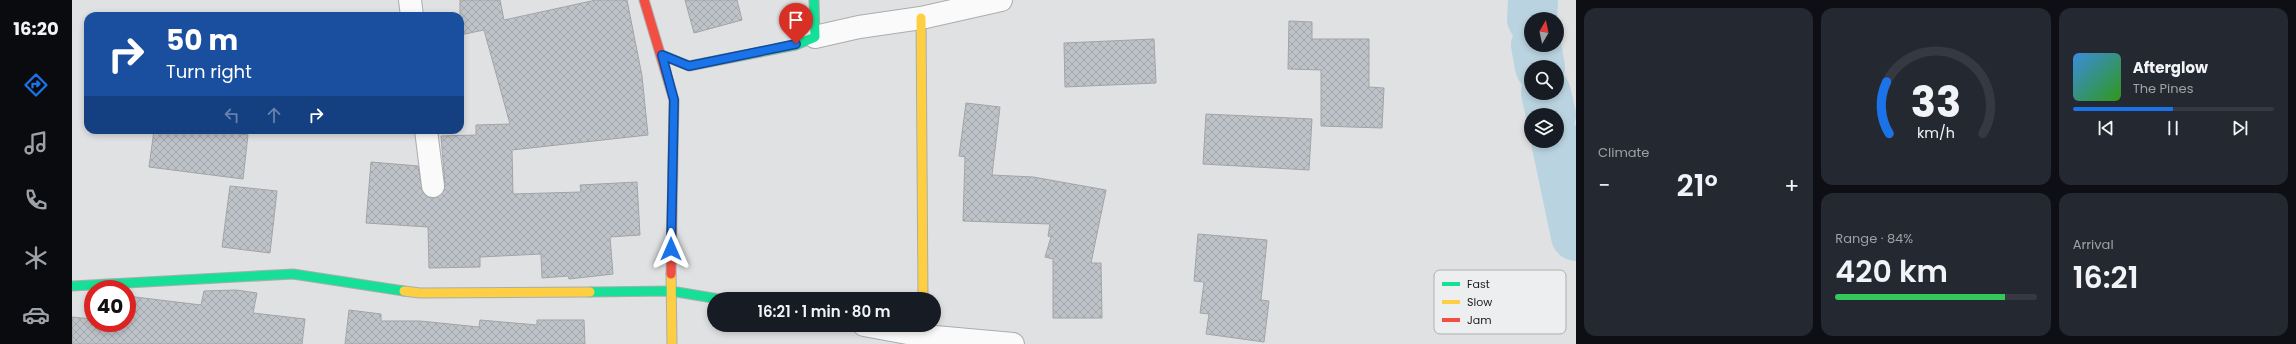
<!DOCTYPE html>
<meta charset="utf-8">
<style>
body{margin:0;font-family:Poppins,sans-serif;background:#242831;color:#f1f3f6;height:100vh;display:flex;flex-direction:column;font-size:15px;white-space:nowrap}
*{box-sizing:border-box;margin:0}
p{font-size:13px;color:#9ea1a6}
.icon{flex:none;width:22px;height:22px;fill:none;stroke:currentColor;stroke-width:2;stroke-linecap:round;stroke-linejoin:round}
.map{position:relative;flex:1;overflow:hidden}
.details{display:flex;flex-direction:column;gap:8px;padding:8px;background:#0d0f14;width:720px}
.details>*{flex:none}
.top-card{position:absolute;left:12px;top:12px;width:380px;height:122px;border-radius:12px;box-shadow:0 2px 6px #0003;background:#1a4fa0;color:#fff;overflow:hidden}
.needle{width:26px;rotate:9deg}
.buttons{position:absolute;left:1452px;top:12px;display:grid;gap:8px}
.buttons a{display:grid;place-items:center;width:40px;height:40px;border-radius:50%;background:#171b24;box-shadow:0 2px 6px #0003;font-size:20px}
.speed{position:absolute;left:12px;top:280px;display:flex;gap:8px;font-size:20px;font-weight:700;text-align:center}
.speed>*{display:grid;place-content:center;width:52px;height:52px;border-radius:50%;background:#171b24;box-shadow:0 2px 6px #0003;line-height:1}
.speed .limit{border:6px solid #d22;background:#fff;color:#111}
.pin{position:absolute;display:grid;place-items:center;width:34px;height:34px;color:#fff;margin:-41px -17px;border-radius:50% 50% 50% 0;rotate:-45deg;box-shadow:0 0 4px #0007}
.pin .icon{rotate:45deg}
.me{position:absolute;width:44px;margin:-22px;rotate:0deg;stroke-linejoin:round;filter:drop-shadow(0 0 3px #0008)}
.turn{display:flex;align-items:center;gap:14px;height:84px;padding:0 16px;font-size:18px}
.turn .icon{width:52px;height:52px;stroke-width:2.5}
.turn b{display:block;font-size:28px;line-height:34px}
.lanes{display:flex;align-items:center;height:38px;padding:0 16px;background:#0003;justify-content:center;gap:20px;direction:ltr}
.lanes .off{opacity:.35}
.big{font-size:30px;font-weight:600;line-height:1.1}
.details .widget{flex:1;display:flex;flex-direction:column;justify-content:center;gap:6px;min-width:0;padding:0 14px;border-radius:12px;background:#242831}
.details .dial{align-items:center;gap:0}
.dial svg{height:104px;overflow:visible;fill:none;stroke:#363941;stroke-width:7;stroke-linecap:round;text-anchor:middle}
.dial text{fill:#f1f3f6;stroke:none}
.song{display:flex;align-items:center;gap:12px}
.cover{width:48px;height:48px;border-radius:6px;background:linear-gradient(135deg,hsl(210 70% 55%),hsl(110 70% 35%))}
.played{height:4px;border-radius:2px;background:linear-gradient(90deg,#1a73e8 50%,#363941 50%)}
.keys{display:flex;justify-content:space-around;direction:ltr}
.heat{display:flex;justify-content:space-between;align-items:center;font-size:22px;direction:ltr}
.charge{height:6px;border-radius:3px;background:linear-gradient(90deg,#34c759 84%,#363941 0)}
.details .tiles{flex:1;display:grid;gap:8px;grid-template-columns:repeat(3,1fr)}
.widget:first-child{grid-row:span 2}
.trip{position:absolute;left:635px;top:292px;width:234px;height:40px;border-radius:20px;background:#171b24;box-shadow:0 2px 6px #0003;font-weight:600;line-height:40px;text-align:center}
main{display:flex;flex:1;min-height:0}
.dock{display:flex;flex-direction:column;width:72px;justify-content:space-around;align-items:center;background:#090b0e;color:#9ea1a6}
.dock .icon{width:28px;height:28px}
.dock .selected{color:#1a73e8}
.dock b{font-size:18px;color:#f1f3f6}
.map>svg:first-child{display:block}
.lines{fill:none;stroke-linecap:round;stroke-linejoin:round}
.river{stroke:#b9d4e0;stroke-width:50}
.building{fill:url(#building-cross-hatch);stroke:#a3a4a5}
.street-casing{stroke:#abacad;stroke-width:24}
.fast-casing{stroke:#abacad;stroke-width:11}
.slow-casing{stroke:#abacad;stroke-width:11}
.jam-casing{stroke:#abacad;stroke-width:11}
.street{stroke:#fafafb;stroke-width:22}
.fast{stroke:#16e098;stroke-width:9}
.slow{stroke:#ffcf43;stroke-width:9}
.jam{stroke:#f24e42;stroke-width:9}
.route-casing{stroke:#114b97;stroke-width:10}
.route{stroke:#1a73e8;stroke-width:7}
.key{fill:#eceef0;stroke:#adafb0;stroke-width:1}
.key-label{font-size:11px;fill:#1b1b1c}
</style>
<main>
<nav class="dock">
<b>16:20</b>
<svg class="icon selected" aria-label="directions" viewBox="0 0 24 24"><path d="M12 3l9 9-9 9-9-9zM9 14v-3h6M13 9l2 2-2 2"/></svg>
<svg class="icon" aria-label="music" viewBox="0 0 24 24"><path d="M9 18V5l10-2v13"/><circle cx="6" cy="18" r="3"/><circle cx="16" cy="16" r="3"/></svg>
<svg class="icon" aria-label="phone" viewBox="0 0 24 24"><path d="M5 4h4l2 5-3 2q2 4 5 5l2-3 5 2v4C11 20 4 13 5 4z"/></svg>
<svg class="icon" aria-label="climate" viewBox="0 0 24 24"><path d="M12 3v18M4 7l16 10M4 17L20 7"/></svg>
<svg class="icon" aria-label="car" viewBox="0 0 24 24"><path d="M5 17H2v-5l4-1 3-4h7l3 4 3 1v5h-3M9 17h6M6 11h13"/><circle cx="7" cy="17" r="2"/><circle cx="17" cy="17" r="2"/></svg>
</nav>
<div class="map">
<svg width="1504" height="344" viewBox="0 0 1504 344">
<defs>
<pattern id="building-cross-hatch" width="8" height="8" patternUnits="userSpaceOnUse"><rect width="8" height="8" fill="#bec3c9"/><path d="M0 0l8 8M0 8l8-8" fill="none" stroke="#a3a7ac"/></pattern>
</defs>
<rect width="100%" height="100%" fill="#e0e1e2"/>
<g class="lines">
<g class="river">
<path d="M1460,19L1461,0"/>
<path d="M1464,45L1468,67"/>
<path d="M1474,93L1479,115"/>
<path d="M1484,141L1504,236"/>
</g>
</g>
<g class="building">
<path d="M388,0H428L432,20L524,0H555L570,76L576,135L440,150L441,194L509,192L508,185L565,182L568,235L538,237L541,274L497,279L496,276L470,278L469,254L408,257V267L357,268L356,227L294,223L299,162L346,166L351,193L356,197L363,198L372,191L373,185L369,136L404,135V125L438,124L412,30L388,35Z"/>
<path d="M613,0H665L670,20L622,33Z"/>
<path d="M1217,21L1240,22V39H1297V87L1312,88L1310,128L1249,126V70L1216,69Z"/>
<path d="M1082,39L1084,83L993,87L992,43Z"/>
<path d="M894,103L928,107L920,175L961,177L1034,190L1019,263H1029L1030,318H981V259L973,257L979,237L976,236L978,224L891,221L893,157L887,156Z"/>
<path d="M1134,114L1240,119L1237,170L1131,164Z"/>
<path d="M82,130H140L176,135L171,179L77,167Z"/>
<path d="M158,186L205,191L198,253L150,247Z"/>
<path d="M1126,234L1195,240L1189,300L1197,301L1192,342L1134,334L1137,314L1128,313L1132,282L1122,281Z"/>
<path d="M164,290L185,293L181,313L233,319L230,344H0V317L21,319V323L55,324V296L129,305L132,291Z"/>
<path d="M277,310L309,314V321H348L407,327L408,320L465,325V320H512L513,344H273Z"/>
</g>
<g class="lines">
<defs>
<g id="street">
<path d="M338,0L340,16"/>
<path d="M743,37L787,27L849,18L929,0"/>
<path d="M354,130L361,186"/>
<path d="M792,325L852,336L941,344"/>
</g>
<g id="fast">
<path d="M590,55L617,66L724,45L743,37L742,0"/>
<path d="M0,286L221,274L332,291"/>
<path d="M518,292L599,291L647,299"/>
</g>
<g id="slow">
<path d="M849,18L851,299"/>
<path d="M599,274L600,344"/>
<path d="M332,291L348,293L518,292"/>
</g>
<path id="jam" d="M572,0L602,100L599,274"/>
</defs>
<use href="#street" class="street-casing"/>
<use href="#fast" class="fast-casing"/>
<use href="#slow" class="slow-casing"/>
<use href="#jam" class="jam-casing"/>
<use href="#street" class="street"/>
<use href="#fast" class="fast"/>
<use href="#slow" class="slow"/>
<use href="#jam" class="jam"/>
</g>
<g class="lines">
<defs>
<path id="route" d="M599,249L602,100L590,55L617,66L724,44"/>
</defs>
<use href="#route" class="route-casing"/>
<use href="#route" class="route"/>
</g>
<rect x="1362" y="270" width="132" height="64" rx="6" class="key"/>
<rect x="1370" y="282" width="18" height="4" fill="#16e098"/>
<rect x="1370" y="300" width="18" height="4" fill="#ffcf43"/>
<rect x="1370" y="318" width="18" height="4" fill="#f24e42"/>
<g class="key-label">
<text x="1395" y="288">Fast</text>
<text x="1395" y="306">Slow</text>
<text x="1395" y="324">Jam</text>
</g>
</svg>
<div class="buttons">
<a><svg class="needle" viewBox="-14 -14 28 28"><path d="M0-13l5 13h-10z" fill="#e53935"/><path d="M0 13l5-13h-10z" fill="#9ea1a6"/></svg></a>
<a><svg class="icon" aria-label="search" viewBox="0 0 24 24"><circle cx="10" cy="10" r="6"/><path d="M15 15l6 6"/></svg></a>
<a><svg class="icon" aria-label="layers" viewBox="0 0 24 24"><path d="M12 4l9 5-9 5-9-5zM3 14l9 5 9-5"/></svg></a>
</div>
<div class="speed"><div class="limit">40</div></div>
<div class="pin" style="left:724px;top:44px;background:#d93025"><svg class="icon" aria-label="arrive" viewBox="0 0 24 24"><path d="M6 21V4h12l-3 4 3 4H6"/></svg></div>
<svg class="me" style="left:599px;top:249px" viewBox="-20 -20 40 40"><path d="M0-17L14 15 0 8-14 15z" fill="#1a73e8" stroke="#fff" stroke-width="4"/></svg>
<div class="trip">16:21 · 1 min · 80 m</div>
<div class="top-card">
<div class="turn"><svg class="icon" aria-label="right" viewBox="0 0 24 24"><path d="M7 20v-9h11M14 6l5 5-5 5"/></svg><div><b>50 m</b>Turn right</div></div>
<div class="lanes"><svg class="icon off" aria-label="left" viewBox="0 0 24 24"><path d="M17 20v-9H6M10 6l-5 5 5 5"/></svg><svg class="icon off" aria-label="ahead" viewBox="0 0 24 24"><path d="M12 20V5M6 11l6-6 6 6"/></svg><svg class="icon" aria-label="right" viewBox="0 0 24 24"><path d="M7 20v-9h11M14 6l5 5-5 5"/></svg></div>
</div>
</div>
<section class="details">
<div class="tiles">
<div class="widget"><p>Climate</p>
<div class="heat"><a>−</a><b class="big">21°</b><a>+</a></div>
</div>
<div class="widget dial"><svg viewBox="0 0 100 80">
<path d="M14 69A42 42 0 1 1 86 69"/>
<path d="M14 69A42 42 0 0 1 12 29" stroke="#1a73e8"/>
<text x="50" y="56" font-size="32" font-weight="700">33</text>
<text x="50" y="72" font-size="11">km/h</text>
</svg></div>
<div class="widget">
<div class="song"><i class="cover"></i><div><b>Afterglow</b><p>The Pines</p></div></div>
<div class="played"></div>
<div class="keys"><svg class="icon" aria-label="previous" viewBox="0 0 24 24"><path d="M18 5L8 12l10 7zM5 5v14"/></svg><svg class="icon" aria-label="pause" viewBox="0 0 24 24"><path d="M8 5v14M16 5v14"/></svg><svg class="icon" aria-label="next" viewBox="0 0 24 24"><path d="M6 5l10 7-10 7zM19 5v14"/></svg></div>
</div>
<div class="widget"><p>Range · 84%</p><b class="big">420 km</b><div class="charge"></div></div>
<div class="widget"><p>Arrival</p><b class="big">16:21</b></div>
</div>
</section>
</main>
